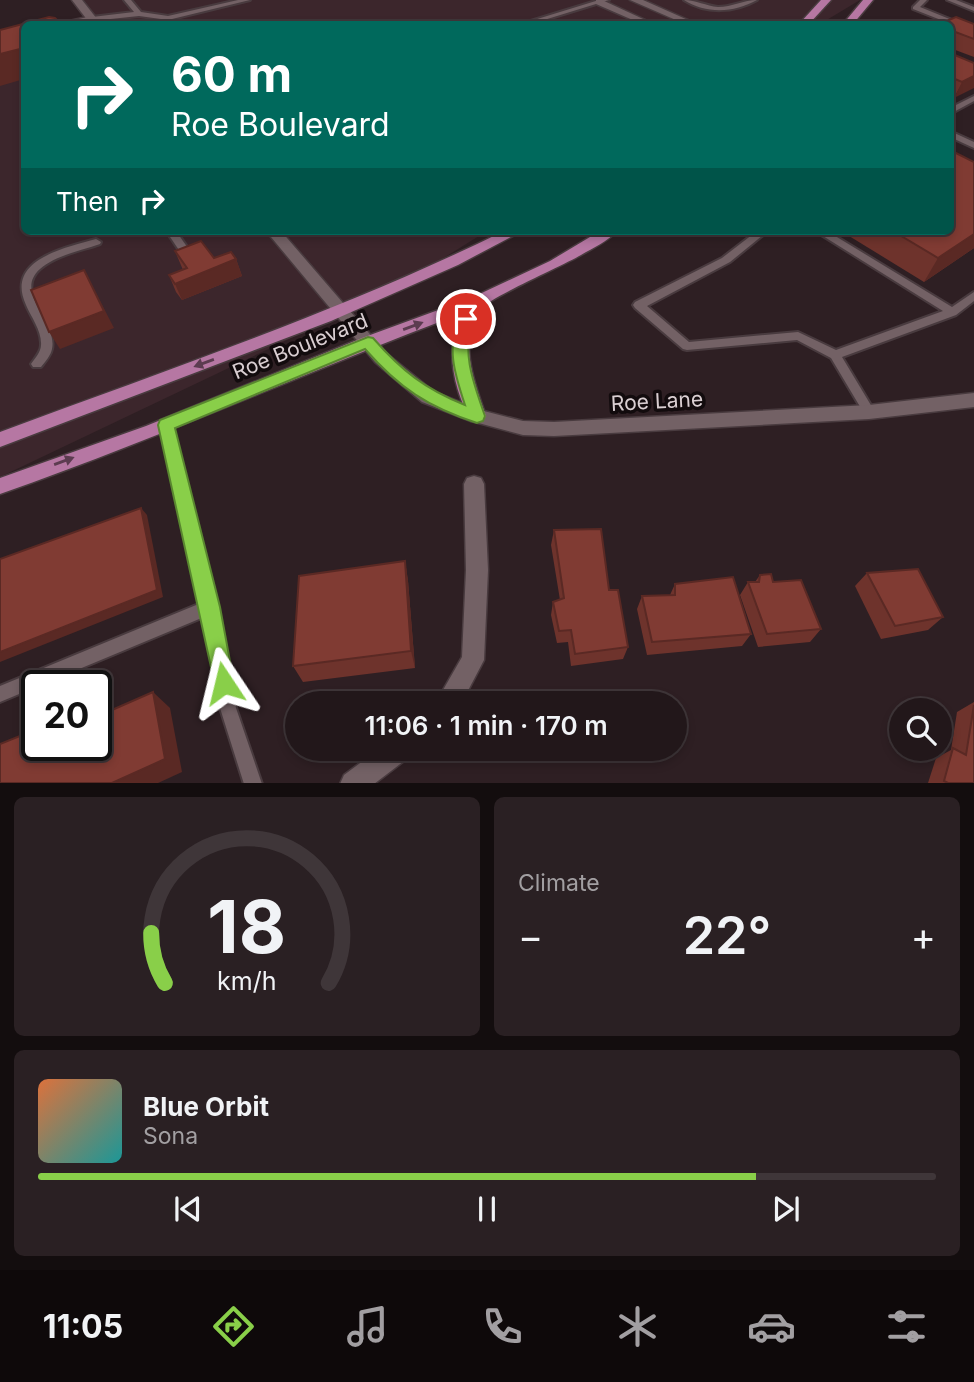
<!DOCTYPE html>
<meta charset="utf-8">
<style>
body{margin:0;font-family:Inter,sans-serif;background:#2a2023;color:#f1f3f6;height:100vh;display:flex;flex-direction:column;font-size:26px;white-space:nowrap}
*{box-sizing:border-box;margin:0}
p{font-size:23px;color:#a29fa2}
.icon{flex:none;width:38px;height:38px;fill:none;stroke:currentColor;stroke-width:2;stroke-linecap:round;stroke-linejoin:round}
.map{position:relative;height:783px;overflow:hidden}
.drawer{display:flex;flex-direction:column;gap:14px;padding:14px;background:#130d0e;flex:1}
.drawer>*{flex:none}
.guide{position:absolute;left:21px;top:21px;width:933px;height:214px;border-radius:10px;box-shadow:0 4px 10px #0003,0 0 0 2px #3f3639;background:#00695c;color:#fff;overflow:hidden}
.tools{position:absolute;left:889px;top:698px;display:grid;gap:14px}
.tools a{display:grid;place-items:center;width:63px;height:63px;border-radius:50%;background:#22171a;box-shadow:0 4px 10px #0003,0 0 0 2px #3f3639;font-size:35px}
.speed{position:absolute;left:21px;top:670px;display:flex;gap:14px;font-size:35px;font-weight:700;text-align:center}
.speed>*{display:grid;place-content:center;width:91px;height:91px;border-radius:50%;background:#22171a;box-shadow:0 4px 10px #0003,0 0 0 2px #3f3639;line-height:1}
.speed .limit{border:4px solid #111;border-radius:10px;background:#fff;color:#111}
.pin{position:absolute;display:grid;place-items:center;width:60px;height:60px;color:#fff;margin:-30px;border:4px solid #fff;border-radius:50%;box-shadow:0 2px 7px #0007}
.me{position:absolute;width:77px;margin:-38px;rotate:350deg;stroke-linejoin:round;filter:drop-shadow(0 0 5px #0008)}
.turn{display:flex;align-items:center;gap:24px;height:147px;padding:0 35px;font-size:32px}
.turn .icon{width:91px;height:91px;stroke-width:2.5}
.turn b{display:block;font-size:49px;line-height:60px}
.then{display:flex;align-items:center;height:66px;padding:0 35px;background:#0003;gap:14px;font-size:26px}
.big{font-size:52px;font-weight:600;line-height:1.1}
.drawer .card{flex:1;display:flex;flex-direction:column;justify-content:center;gap:10px;min-width:0;padding:0 24px;border-radius:10px;background:#2a2023}
.drawer .dial{align-items:center;gap:0}
.dial svg{height:182px;overflow:visible;fill:none;stroke:#3f3639;stroke-width:7;stroke-linecap:round;text-anchor:middle}
.dial text{fill:#f1f3f6;stroke:none}
.song{display:flex;align-items:center;gap:21px}
.cover{width:84px;height:84px;border-radius:10px;background:linear-gradient(135deg,hsl(20 70% 55%),hsl(180 70% 35%))}
.played{height:7px;border-radius:4px;background:linear-gradient(90deg,#89cf49 80%,#3f3639 80%)}
.keys{display:flex;justify-content:space-around;direction:ltr}
.heat{display:flex;justify-content:space-between;align-items:center;font-size:38px;direction:ltr}
.drawer .tiles{flex:1;display:grid;gap:14px;grid-template-columns:1fr 1fr}
.card:last-child{grid-column:span 2}
.trip{position:absolute;left:285px;top:691px;width:402px;height:70px;border-radius:35px;background:#22171a;box-shadow:0 4px 10px #0003,0 0 0 2px #3f3639;font-weight:600;line-height:70px;text-align:center}
.tab-bar{display:flex;height:112px;justify-content:space-around;align-items:center;background:#0e090a;color:#a29fa2}
.tab-bar .icon{width:49px;height:49px}
.tab-bar .active{color:#89cf49}
.tab-bar b{font-size:32px;color:#f1f3f6}
.map>svg:first-child{display:block}
.built{fill:#3c262c}
.lines{fill:none;stroke-linecap:round;stroke-linejoin:round}
.lane-casing{stroke:#493b3f;stroke-width:4}
.street-casing{stroke:#493b3f;stroke-width:3}
.secondary-casing{stroke:#493b3f;stroke-width:3}
.primary-casing{stroke:#493b3f;stroke-width:3}
.lane{fill:#736165;fill-rule:evenodd}
.street{fill:#736165;fill-rule:evenodd}
.secondary{fill:#736165;fill-rule:evenodd}
.primary{fill:#b677a3;fill-rule:evenodd}
.wall{fill:#6e332c}
.shaded-wall{fill:#5a2924}
.building{fill:#803b33;stroke:#5a2924;stroke-width:2}
.oneway{fill:#5c3c50}
.route{fill:#89cf49;stroke:#59872f;stroke-width:2}
.labels{text-anchor:middle;dominant-baseline:central;stroke-width:7;stroke-linejoin:round;paint-order:stroke}
.street-label{font-size:21px;fill:#d9ced1;stroke:#120b0d}
</style>
<div class="map">
<svg width="974" height="784" viewBox="0 0 974 784">
<rect width="100%" height="100%" fill="#2e1f23"/>
<g class="built">
<path d="M82,0H860L820,24H70L92,19Z"/>
<path d="M24,36V231H487L392,290L0,477V42Z"/>
</g>
<g class="lines">
<defs>
<g id="lane">
<path d="M124,0H131L141,12L168,16L238,0H250L168,20L139,16L92,21L89,19L92,17L134,12Z"/>
<path d="M599,0H609L531,24H521Z"/>
<path d="M684,0C696,0 706,6 718,7C732,7 744,0 757,0C734,13 706,14 684,0Z"/>
<path d="M920,0H927L920,7L974,29V33L913,9V7Z"/>
<path d="M947,0H956L974,7V11Z"/>
<path d="M974,96V101L950,114V108Z"/>
<path d="M950,131L974,142V148L950,137Z"/>
<path d="M166,231H176L192,254L191,256H183Z"/>
<path d="M757,231H768L730,262L647,306L689,342L798,332L836,350L943,311L815,231H827L952,307L974,292V301L956,315L842,357L875,412L873,415H865L831,358L797,340L687,350L683,349L635,308L633,305L635,302L722,258Z"/>
<path d="M96,239L101,242L100,244C80,251 56,255 40,269C13,293 58,322 52,349C51,355 45,362 41,367H33L31,364C35,358 41,352 41,345C42,331 31,317 26,305C5,260 64,248 96,239Z"/>
<path d="M166,420L170,421L172,425L218,607L236,708L262,784H244L220,708L204,617L0,702V686L201,603L160,425L162,421Z"/>
</g>
<g id="street">
<path d="M72,0H82L97,19L96,21H88Z"/>
<path d="M596,0H602L654,24H642L596,4Z"/>
<path d="M630,0H643L697,24H685Z"/>
<path d="M474,476L481,478L484,484L488,570L484,660L461,704H435L462,657L466,570L464,484L467,478Z"/>
<path d="M379,749H411L408,758L374,784H340L344,775Z"/>
</g>
<g id="secondary">
<path d="M92,16L102,24H64L65,22Z"/>
<path d="M266,231H281L387,354L434,392L480,410L523,421L554,422L869,405L974,393V407L869,419L554,436L523,435L471,421L422,402L375,362Z"/>
</g>
<g id="primary">
<path d="M821,0H831L809,24H799Z"/>
<path d="M863,0H873L853,24H843Z"/>
<path d="M504,231H522L458,265L331,321L0,447V432C170,369 341,311 504,231Z"/>
<path d="M600,231H617C608,241 593,248 581,255C564,265 489,298 482,308C457,340 474,383 486,416L483,421H471C453,388 444,347 463,313C308,371 157,439 0,494V478L146,426L362,338L471,298L550,261Z"/>
</g>
</defs>
<use href="#lane" class="lane-casing"/>
<use href="#street" class="street-casing"/>
<use href="#secondary" class="secondary-casing"/>
<use href="#primary" class="primary-casing"/>
<use href="#lane" class="lane"/>
<use href="#street" class="street"/>
<use href="#secondary" class="secondary"/>
<use href="#primary" class="primary"/>
</g>
<g class="wall">
<path d="M950,24H974V57L950,48Z"/>
<path d="M950,53L974,63L954,98L950,96Z"/>
<path d="M841,231H950L974,248L924,282Z"/>
<path d="M175,251L214,258L236,259L242,276L182,300L176,292L169,275L183,270Z"/>
<path d="M554,530L609,590L628,647L623,659L571,666L568,642L557,643L551,615L553,602L560,600L551,545Z"/>
<path d="M405,561L408,581L415,668L303,682L293,666Z"/>
<path d="M867,573L943,617L928,630L881,639L855,586Z"/>
<path d="M760,575L773,582L821,629L810,642L758,647L740,595L748,582H755Z"/>
<path d="M675,584L751,634L742,646L647,655L637,609L642,596L670,595Z"/>
<path d="M974,702V783H928L936,758L951,750L957,712Z"/>
</g>
<g class="shaded-wall">
<path d="M24,48V79L0,86V54Z"/>
<path d="M974,76V88L954,98L962,82Z"/>
<path d="M974,234V248L924,282L938,258Z"/>
<path d="M236,259L242,276L182,300L175,284Z"/>
<path d="M84,270L114,328L60,349L49,332Z"/>
<path d="M141,508L147,515L163,597L0,662V652Z"/>
<path d="M405,561L408,581L415,668L411,651Z"/>
<path d="M153,692L170,708L182,772L158,783H112Z"/>
</g>
<g class="building">
<path d="M49,17L55,18L61,24H24V48L0,54V30Z"/>
<path d="M956,17L974,24V39L950,30V24H939Z"/>
<path d="M950,53L974,63V76L962,82L950,77Z"/>
<path d="M950,150L974,162V234L938,258L893,231H950Z"/>
<path d="M201,241L214,258L231,252L236,259L175,284L169,275L187,268L175,251Z"/>
<path d="M84,270L104,311L49,332L31,290Z"/>
<path d="M141,508L157,590L0,652V559Z"/>
<path d="M601,529L609,590H618L628,647L575,654L571,630L559,631L553,602L564,598L554,530Z"/>
<path d="M405,561L411,651L293,666L299,576Z"/>
<path d="M918,569L943,617L895,626L867,573Z"/>
<path d="M771,574L773,582L801,580L821,629L767,634L748,582H759L760,575Z"/>
<path d="M733,577L751,634L652,642L642,596L675,595V584Z"/>
<path d="M153,692L165,759L112,783H0V744L37,729V746H96V717Z"/>
<path d="M974,705V783H948L944,781L953,748L966,755Z"/>
</g>
<defs><path id="oneway-solid" d="M-6-.8H1V-3.2L6.5 0L1 3.2V.8H-6Z" transform="scale(1.75)"/></defs>
<g class="oneway">
<use href="#oneway-solid" transform="translate(413 326) rotate(-20)"/>
<use href="#oneway-solid" transform="translate(204 363) rotate(160)"/>
<use href="#oneway-solid" transform="translate(64 461) rotate(-20)"/>
</g>
<path class="route" d="M466,314L473,319C461,353 474,384 485,416L483,421L477,423C428,407 399,388 365,349L175,428L220,607L234,683L231,690L224,693L216,690L158,425L160,420L368,337L373,338C402,371 425,389 465,405C455,375 445,345 461,316Z"/>
<g class="labels">
<g class="street-label">
<text transform="translate(300 346) rotate(-22)">Roe Boulevard</text>
<text transform="translate(657 401) rotate(-3)">Roe Lane</text>
</g>
</g>
</svg>
<div class="tools">
<a><svg class="icon" aria-label="search" viewBox="0 0 24 24"><circle cx="10" cy="10" r="6"/><path d="M15 15l6 6"/></svg></a>
</div>
<div class="speed"><div class="limit">20</div></div>
<div class="pin" style="left:466px;top:319px;background:#d93025"><svg class="icon" aria-label="arrive" viewBox="0 0 24 24"><path d="M6 21V4h12l-3 4 3 4H6"/></svg></div>
<svg class="me" style="left:224px;top:683px" viewBox="-20 -20 40 40"><path d="M0-17L14 15 0 8-14 15z" fill="#89cf49" stroke="#fff" stroke-width="4"/></svg>
<div class="trip">11:06 · 1 min · 170 m</div>
<div class="guide">
<div class="turn"><svg class="icon" aria-label="right" viewBox="0 0 24 24"><path d="M7 20v-9h11M14 6l5 5-5 5"/></svg><div><b>60 m</b>Roe Boulevard</div></div>
<div class="then">Then<svg class="icon" aria-label="right" viewBox="0 0 24 24"><path d="M7 20v-9h11M14 6l5 5-5 5"/></svg></div>
</div>
</div>
<section class="drawer">
<div class="tiles">
<div class="card dial"><svg viewBox="0 0 100 80">
<path d="M14 69A42 42 0 1 1 86 69"/>
<path d="M14 69A42 42 0 0 1 8 47" stroke="#89cf49"/>
<text x="50" y="56" font-size="32" font-weight="700">18</text>
<text x="50" y="72" font-size="11">km/h</text>
</svg></div>
<div class="card"><p>Climate</p>
<div class="heat"><a>−</a><b class="big">22°</b><a>+</a></div>
</div>
<div class="card">
<div class="song"><i class="cover"></i><div><b>Blue Orbit</b><p>Sona</p></div></div>
<div class="played"></div>
<div class="keys"><svg class="icon" aria-label="previous" viewBox="0 0 24 24"><path d="M18 5L8 12l10 7zM5 5v14"/></svg><svg class="icon" aria-label="pause" viewBox="0 0 24 24"><path d="M8 5v14M16 5v14"/></svg><svg class="icon" aria-label="next" viewBox="0 0 24 24"><path d="M6 5l10 7-10 7zM19 5v14"/></svg></div>
</div>
</div>
</section>
<nav class="tab-bar">
<b>11:05</b>
<svg class="icon active" aria-label="directions" viewBox="0 0 24 24"><path d="M12 3l9 9-9 9-9-9zM9 14v-3h6M13 9l2 2-2 2"/></svg>
<svg class="icon" aria-label="music" viewBox="0 0 24 24"><path d="M9 18V5l10-2v13"/><circle cx="6" cy="18" r="3"/><circle cx="16" cy="16" r="3"/></svg>
<svg class="icon" aria-label="phone" viewBox="0 0 24 24"><path d="M5 4h4l2 5-3 2q2 4 5 5l2-3 5 2v4C11 20 4 13 5 4z"/></svg>
<svg class="icon" aria-label="climate" viewBox="0 0 24 24"><path d="M12 3v18M4 7l16 10M4 17L20 7"/></svg>
<svg class="icon" aria-label="car" viewBox="0 0 24 24"><path d="M5 17H2v-5l4-1 3-4h7l3 4 3 1v5h-3M9 17h6M6 11h13"/><circle cx="7" cy="17" r="2"/><circle cx="17" cy="17" r="2"/></svg>
<svg class="icon" aria-label="filters" viewBox="0 0 24 24"><path d="M4 7h16M4 17h16"/><circle cx="9" cy="7" r="2"/><circle cx="15" cy="17" r="2"/></svg>
</nav>
